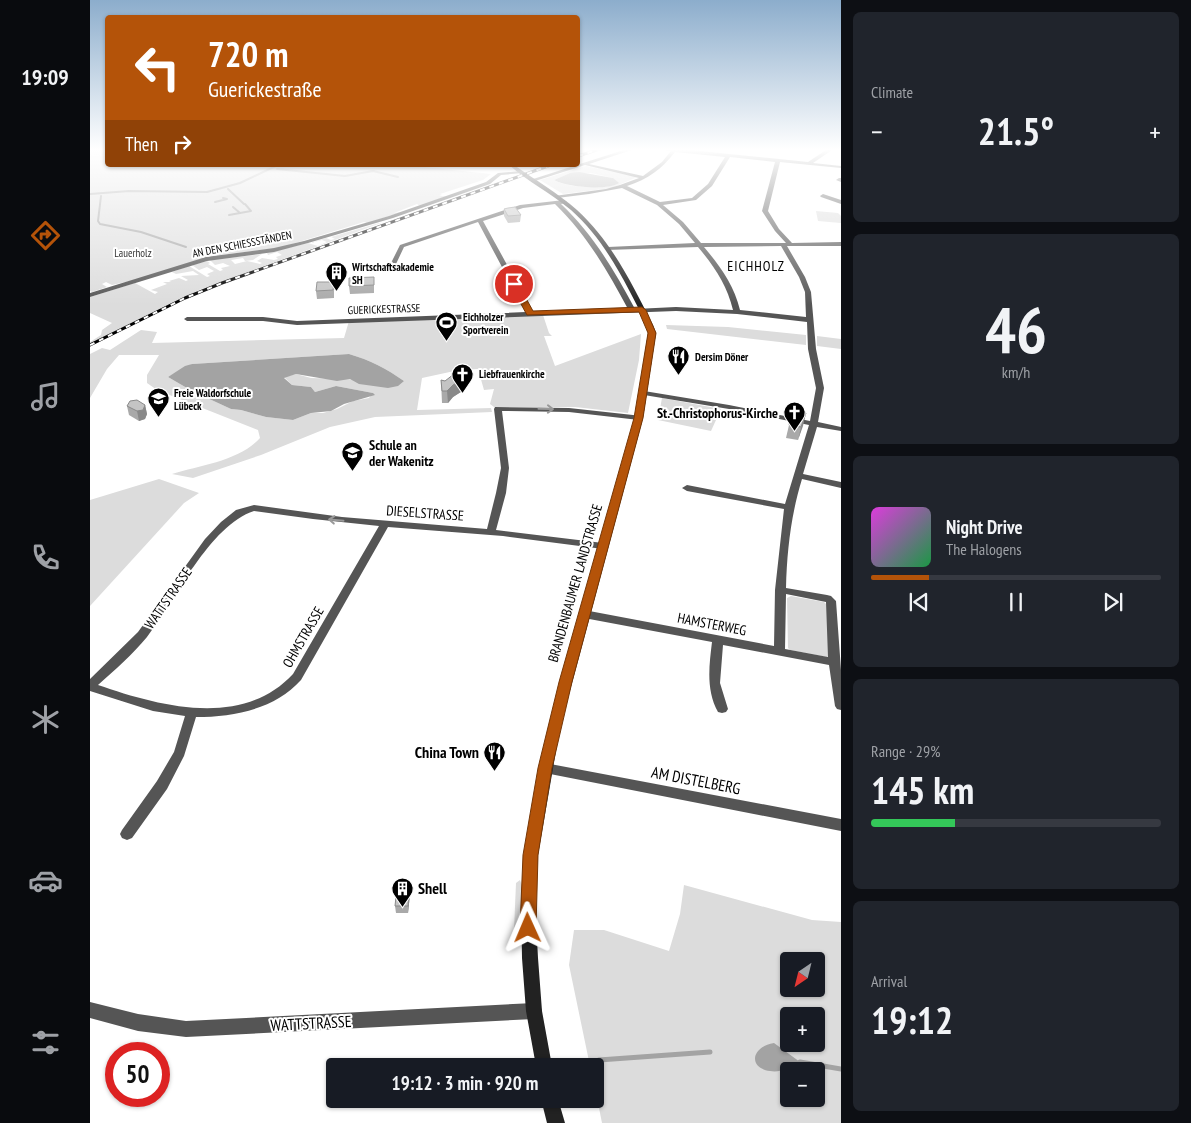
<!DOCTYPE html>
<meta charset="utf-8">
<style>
body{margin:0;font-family:"PT Sans Narrow",sans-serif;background:#20242c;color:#f1f3f6;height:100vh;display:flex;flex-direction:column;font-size:19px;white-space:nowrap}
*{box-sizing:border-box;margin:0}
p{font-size:16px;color:#9ea1a6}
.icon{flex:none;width:28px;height:28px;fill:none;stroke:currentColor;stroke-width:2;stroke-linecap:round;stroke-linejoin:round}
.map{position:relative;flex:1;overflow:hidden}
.details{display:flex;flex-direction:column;gap:12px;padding:12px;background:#0d0f14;width:350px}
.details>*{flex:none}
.guide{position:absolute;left:15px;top:15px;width:475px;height:152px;border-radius:5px;box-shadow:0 1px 4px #0004;background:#b45309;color:#fff;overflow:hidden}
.needle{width:32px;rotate:215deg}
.tools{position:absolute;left:690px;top:952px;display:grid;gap:10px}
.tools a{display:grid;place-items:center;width:45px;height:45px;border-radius:5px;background:#171b24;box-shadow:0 1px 4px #0004;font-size:25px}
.speed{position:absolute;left:15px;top:1042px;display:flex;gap:10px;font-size:25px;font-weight:700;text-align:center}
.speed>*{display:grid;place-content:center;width:65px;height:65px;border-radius:50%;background:#171b24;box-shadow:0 1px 4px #0004;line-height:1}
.speed .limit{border:8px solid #d22;background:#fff;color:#111}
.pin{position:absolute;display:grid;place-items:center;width:42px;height:42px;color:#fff;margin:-21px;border:2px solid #fff;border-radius:50%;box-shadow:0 1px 5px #0007}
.me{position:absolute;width:55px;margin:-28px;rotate:359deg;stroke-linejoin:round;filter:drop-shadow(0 0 4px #0008)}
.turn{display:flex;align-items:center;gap:18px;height:105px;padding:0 20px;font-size:22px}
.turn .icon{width:65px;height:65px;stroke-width:2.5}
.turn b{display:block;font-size:35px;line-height:42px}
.then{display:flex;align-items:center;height:48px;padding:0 20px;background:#0003;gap:10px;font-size:19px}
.big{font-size:38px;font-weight:700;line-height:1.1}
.details .card{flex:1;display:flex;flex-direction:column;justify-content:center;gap:8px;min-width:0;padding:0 18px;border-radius:8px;background:#20242c}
.details .dial{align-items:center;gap:0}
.dial b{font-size:65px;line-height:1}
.song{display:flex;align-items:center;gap:15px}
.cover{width:60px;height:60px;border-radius:8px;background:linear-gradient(135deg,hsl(300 70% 55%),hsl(140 70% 35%))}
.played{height:5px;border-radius:2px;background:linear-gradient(90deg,#b45309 20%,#363941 20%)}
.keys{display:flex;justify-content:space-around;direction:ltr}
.heat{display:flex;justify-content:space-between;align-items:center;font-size:28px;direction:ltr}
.charge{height:8px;border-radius:4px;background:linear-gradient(90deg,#34c759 29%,#363941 0)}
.trip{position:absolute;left:236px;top:1058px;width:278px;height:50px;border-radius:5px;background:#171b24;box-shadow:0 1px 4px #0004;font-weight:700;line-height:50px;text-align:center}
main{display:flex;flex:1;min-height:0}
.dock{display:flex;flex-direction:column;width:90px;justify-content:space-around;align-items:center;background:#090b0e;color:#9ea1a6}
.dock .icon{width:35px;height:35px}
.dock .selected{color:#b45309}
.dock b{font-size:22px;color:#f1f3f6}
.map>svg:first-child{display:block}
.green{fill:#dcdcdc;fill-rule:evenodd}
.water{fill:#a3a3a3}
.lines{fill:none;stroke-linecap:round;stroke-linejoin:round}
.stream-far1{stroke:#a3a3a3;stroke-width:2}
.stream{stroke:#a3a3a3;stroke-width:5}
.minor{fill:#555;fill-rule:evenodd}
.tertiary{fill:#555;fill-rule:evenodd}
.secondary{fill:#222;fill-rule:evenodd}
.rail-casing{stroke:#000;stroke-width:3}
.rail{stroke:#fff;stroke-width:2;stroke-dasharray:5;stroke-linecap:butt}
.wall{fill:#a9a9a9}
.shaded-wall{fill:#898989}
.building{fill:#c4c4c4;stroke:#898989}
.oneway{stroke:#999}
.route{fill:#b45309;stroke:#753606}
.labels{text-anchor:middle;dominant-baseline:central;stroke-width:4;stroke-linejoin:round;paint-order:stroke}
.far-street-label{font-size:11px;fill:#000;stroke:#fff}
.far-park-label{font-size:11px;fill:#333;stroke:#fff}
.far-poi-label{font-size:11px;font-weight:bold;fill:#000;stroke:#fff;text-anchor:start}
.far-quarter-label{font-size:14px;letter-spacing:1px;fill:#000;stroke:#fff}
.poi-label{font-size:14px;font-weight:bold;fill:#000;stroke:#fff;text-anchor:end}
.street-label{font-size:14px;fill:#000;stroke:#fff}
.near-poi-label{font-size:16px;font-weight:bold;fill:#000;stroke:#fff;text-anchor:end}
.near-street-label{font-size:16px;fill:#000;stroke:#fff}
</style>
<main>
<nav class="dock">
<b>19:09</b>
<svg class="icon selected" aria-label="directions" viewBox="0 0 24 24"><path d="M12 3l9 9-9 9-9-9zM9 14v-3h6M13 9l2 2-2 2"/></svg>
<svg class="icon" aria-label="music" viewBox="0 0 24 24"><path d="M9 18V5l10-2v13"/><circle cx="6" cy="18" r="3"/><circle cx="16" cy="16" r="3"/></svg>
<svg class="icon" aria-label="phone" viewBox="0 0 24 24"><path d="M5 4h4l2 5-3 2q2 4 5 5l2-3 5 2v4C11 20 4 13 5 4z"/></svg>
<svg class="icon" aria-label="climate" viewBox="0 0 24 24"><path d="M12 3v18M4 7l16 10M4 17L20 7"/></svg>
<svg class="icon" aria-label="car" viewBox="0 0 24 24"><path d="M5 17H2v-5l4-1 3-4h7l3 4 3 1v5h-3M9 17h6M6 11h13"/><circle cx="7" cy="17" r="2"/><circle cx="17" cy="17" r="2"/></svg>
<svg class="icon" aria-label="filters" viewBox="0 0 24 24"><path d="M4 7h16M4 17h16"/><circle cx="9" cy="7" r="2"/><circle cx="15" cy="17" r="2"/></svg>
</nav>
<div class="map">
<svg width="751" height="1123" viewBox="0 0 751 1123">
<rect width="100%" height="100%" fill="#fff"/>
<g class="green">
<path d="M0,148H17L18,165H315L401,174L393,180L350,194L352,195L349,196H357L330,206L327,204L304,213L312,212L277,223L274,222L189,248L121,256L45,280L22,285L16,282L12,284L17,287L2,292L0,291Z"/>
<path d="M496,166L547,177L522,188L473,194L450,180ZM480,173H501L523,178L521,186C506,188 477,188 464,180Z"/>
<path d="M726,211L748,213L751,216V223L728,221Z"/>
<path d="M289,223H291L109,290L0,344V342L11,335L12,330L22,323L0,313V297L45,283L65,294L68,292L61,290L77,284L73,282H81L79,281L89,278L96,281L98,280L91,276L109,275L103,271L86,274L82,272L99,266L117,277L120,276L117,274L124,271L117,267L109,270L102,265L117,261L120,263L118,264L130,271L133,270L131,268L140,266L133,263L125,265L120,260L172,254L163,260L155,261L153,258L141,260L145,264L157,261L170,264L172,263L167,261L172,258L184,260L188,259L186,257L192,255L187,252L178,255L177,253L218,243L228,246L237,242L232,240L220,243L236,238L241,240L245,239L241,237Z"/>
<path d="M453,315L459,333L462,336H454L465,366L551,334L549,360L538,413L485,407H404L400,404L404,389L394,390L388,369L369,370L332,378L327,410L401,408L402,412L285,417L240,427L171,455L103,478L82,474C111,465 149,461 170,438L168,430L67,390L57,383V375L69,355H29L17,369L0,398V354L12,348L20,350L51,330L67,332L62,343L254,338L259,321ZM259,354C280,360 297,369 314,381L221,378L206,374L194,377L202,385L221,387L225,392L246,386L283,393L279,398L263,401L247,409L233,413H221L203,420L176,417L151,410L141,409L102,391L78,377L102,364Z"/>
<path d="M576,325L638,327L716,335V345L577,329Z"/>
<path d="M727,336L751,339V349L727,346Z"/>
<path d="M572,398L631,409L621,431L568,420Z"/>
<path d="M69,479L109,493L94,503L0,606V500Z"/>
<path d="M701,596L734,602L737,605L740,655L737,657L700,650L698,648L697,598Z"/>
<path d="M430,880L432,886L431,933L429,935L425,933L424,930L426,883Z"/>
<path d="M594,885L722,920L751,922V1123H512L505,1088V1066H500L479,965L484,930H514L579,951L590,914ZM699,961H726V989H699ZM699,1016H726V1044H699ZM699,1071H726V1099H699Z"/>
</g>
<g class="water">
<path d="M489,172L523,178L529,183C517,191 476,187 464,180L480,173Z"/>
<path d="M259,354C280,360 297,369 314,381L308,386L298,388L269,384L260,379L247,381L206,374L194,378L202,385L221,387L225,392L246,386L283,393L285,395L254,404L241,411L221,413L203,420L176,417L151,410L141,409L102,391L78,377L95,366L102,364Z"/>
<path d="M684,1043L710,1062L708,1066C699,1068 689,1073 680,1071C658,1068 661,1047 684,1043Z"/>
</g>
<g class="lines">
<g class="stream-far1">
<path d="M187,169L255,176L283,171L308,177"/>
<path d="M138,189L154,204"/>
<path d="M0,194L39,191L117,192L150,183L188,165"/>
<path d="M11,196L8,221L10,224L51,232L96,247"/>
<path d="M125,202L137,199L133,198"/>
<path d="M150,213L161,211L155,204"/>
<path d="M139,215L150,213L143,207"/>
</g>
<g class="stream">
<path d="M509,1060L620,1052"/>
<path d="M710,1062L751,1069"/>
</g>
<g class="minor">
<path d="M540,148H548L499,164L553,176L572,162L581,151L562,148H580L718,162L739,148H745L723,163L751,166V168L690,162L678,211L689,229L702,243L751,242V246H697L715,277L721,292L726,349L734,388L728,422L751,427V431L727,427L713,474L751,482V488L712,479C701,515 697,550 696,588L737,595L741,596L746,601L751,670V710L747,709L745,706L739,665L633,645L630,683L638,709L636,712L632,713L628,712C616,690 619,667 622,642L494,618L489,614L494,610L684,646L685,590L694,509L597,491L592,488L597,485L695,504L719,425L639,409L554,395L550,393L554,391L639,405L720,421L726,388L718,349L717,322L647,314L586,311L207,325L173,321H97L94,319L97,317H173L207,321L436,312L388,222L314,247L306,264L301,263L310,245L430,205L474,200L477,202L476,203L471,204C503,234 524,270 545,309L586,307L643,310C637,285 624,266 608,247L516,250V248L518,247L605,243L589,224L567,205L532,188L499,194L467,198L464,196L516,189L530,185L549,178L495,165L445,181L440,180ZM585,152L635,157L618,184L602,198L570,202L537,186C558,179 572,169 585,152ZM640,157L685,162L672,211L685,231L696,243H611L593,222L573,205L606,200L622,186ZM465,204C497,235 517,270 538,309L443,312L393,221L433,208ZM691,246L709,277L715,292L716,317L650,310C644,285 630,266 614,247ZM696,594L736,602L738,657L695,649Z"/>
<path d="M749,178H751V182L746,180Z"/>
<path d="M733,194L751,200V204L731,197L730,196Z"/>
<path d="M405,407L479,408L552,416L553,418L549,420L479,412L412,411L419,468L416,493L406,530L513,543L518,546L516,548L513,549L413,536L298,527L211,680C185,709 144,717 106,717L94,756L77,789L42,838L37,840L32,838L30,834L32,830L67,781L84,752L95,716L63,711L0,691V679L48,632L115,539L131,522L146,510L164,505L252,517L397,529L406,493L411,468L404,409ZM164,511L223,519L289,526L203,674C152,729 69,706 8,685C25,670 43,654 57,637C85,600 120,525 164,511Z"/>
<path d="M455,763L751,819V831L455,773L451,772L449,768L451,764Z"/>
<path d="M0,1002L48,1014L96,1021L444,1003L450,1005L452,1011L450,1017L444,1019L96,1037L48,1031L0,1018Z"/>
</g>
<path class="tertiary" d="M431,171L433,173L411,175L400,184L303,218L218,243L184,252L117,261L0,297V293L116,257L184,248L214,241L299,216L396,182L408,173Z"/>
<g class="secondary">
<path d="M419,165H424C445,180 468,193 487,210C522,242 542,284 563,325L566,333L553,418L470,728L448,855L445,902L448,958L452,1011L462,1066H446L436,1011L432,958L431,902L434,855L458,728L545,418L558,333L557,325C536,284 516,241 481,210C461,193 438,182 419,165Z"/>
<path d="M451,1099H468L475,1123H457Z"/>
</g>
<defs>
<g id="rail">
<path d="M488,156L513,148"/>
<path d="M0,345L95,298L132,283L461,165"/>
</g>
</defs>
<use href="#rail" class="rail-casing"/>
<use href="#rail" class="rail"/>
</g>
<g class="wall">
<path d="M414,209L431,215L430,222L418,223L414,216Z"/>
<path d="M284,277V293L260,294L259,286Z"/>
<path d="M244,282V298L227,299L226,291Z"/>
<path d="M374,378V390L363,397L358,403H352L351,380L355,381Z"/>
<path d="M55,405L57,414L55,419L49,421L39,415L37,406Z"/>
<path d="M716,413L708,440L696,438L699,425Z"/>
<path d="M319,887L320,894L318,913H306L305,906Z"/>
</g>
<g class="shaded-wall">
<path d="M374,378V390L363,397L358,403L357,391L363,385Z"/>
<path d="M55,405L57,414L55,419L49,421L47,411Z"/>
<path d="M716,413L713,426L708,440L711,427Z"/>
<path d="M319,887L320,894L318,913V906Z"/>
</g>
<g class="building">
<path d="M425,207L431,215L418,216L414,209L418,208Z"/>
<path d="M284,277V285L259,286V278Z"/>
<path d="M227,282H244L243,290L226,291Z"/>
<path d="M364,374L374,378L363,385L357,391H352L351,380L355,381Z"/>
<path d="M47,400L55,405L53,410L47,411L37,406L40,401Z"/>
<path d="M704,411L716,413L711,427L699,425Z"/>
<path d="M307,887H319L318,906H305Z"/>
</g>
<defs><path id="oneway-shaft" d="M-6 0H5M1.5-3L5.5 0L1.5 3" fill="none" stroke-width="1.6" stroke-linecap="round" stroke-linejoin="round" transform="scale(1.25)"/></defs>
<g class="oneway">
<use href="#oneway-shaft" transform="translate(456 409) rotate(1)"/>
<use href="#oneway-shaft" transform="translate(246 520) rotate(-175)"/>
</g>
<linearGradient id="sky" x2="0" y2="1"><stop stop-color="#8cadcc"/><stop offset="0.49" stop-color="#fff"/><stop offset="1" stop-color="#fff" stop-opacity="0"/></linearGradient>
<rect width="751" height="305" fill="url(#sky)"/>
<path class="route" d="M421,282H427L443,311L552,307L556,310L566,333L553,418L482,682L462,768L448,855L446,928L444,934L438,936L432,934L430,928L433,855L448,768L469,682L544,418L558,333L549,312L437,315L420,284Z"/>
<defs>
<symbol id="building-pin" viewBox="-11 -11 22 30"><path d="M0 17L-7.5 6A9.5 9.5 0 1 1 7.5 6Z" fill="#000" stroke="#fff"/><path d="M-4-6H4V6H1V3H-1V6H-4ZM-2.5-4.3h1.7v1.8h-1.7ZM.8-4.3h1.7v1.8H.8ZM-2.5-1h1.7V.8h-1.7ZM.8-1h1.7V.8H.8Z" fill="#fff"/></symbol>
<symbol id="stadium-pin" viewBox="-11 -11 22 30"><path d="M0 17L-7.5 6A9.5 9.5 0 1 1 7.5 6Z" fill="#000" stroke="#fff"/><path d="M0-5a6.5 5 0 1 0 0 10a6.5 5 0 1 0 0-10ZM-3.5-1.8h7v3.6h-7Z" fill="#fff"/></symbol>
<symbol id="restaurant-pin" viewBox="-11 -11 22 30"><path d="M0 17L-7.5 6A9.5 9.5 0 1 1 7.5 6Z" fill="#000" stroke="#fff"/><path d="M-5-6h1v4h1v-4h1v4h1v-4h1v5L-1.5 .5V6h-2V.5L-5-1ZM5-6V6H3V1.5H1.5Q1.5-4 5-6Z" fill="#fff"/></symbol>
<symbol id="church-pin" viewBox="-11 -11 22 30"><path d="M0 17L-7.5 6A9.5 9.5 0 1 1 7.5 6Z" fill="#000" stroke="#fff"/><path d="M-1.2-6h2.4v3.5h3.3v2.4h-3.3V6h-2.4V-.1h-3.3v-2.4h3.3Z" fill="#fff"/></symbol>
<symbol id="school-pin" viewBox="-11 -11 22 30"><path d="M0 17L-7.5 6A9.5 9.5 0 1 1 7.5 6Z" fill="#000" stroke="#fff"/><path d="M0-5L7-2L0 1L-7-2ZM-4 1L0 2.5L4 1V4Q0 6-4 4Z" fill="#fff"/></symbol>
</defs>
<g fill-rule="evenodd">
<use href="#building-pin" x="234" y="260" width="25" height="34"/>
<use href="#stadium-pin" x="344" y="310" width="25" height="34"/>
<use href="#restaurant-pin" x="576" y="344" width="25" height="34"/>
<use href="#church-pin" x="360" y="362" width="25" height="34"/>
<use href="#school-pin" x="56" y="386" width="25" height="34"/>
<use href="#church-pin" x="692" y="400" width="25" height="34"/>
<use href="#school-pin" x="250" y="440" width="25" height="34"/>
<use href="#restaurant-pin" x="392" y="740" width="25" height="34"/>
<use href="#building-pin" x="300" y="876" width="25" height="34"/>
</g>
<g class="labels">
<g class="far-street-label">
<text transform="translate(152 244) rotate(-11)">AN DEN SCHIESSSTÄNDEN</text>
<text transform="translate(294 309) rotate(-2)">GUERICKESTRASSE</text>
</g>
<g class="far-park-label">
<text x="43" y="253">Lauerholz</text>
</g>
<g class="far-poi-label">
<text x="262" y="267">Wirtschaftsakademie<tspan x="262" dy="13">SH</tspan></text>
<text x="373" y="317">Eichholzer<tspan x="373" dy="13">Sportverein</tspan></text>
<text x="605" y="357">Dersim Döner</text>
<text x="389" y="374">Liebfrauenkirche</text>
<text x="84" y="393">Freie Waldorfschule<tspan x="84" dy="13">Lübeck</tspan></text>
</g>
<g class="far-quarter-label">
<text x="666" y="266">EICHHOLZ</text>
</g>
<g class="poi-label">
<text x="688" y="413">St.-Christophorus-Kirche</text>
<text x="279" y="445" text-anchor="start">Schule an<tspan x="279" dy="16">der Wakenitz</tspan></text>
</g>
<g class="street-label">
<text transform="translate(335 513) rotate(4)">DIESELSTRASSE</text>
<text transform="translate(485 583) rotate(-74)">BRANDENBAUMER LANDSTRASSE</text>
<text transform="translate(78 598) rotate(-55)">WATTSTRASSE</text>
<text transform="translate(622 624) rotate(11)">HAMSTERWEG</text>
<text transform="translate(213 637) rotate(-60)">OHMSTRASSE</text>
</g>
<g class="near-poi-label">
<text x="389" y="752">China Town</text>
<text x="328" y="888" text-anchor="start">Shell</text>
</g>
<g class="near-street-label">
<text transform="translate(606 780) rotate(11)">AM DISTELBERG</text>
<text transform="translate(221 1023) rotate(-3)">WATTSTRASSE</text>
</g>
</g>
</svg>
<div class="tools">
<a><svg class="needle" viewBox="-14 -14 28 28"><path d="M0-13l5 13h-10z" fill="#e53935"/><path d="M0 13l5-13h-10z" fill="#9ea1a6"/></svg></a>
<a>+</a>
<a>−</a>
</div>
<div class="speed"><div class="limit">50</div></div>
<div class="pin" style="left:424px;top:284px;background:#d93025"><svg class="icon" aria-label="arrive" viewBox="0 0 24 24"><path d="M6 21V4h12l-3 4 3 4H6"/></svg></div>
<svg class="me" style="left:438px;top:928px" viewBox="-20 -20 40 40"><path d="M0-17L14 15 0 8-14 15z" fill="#b45309" stroke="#fff" stroke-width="4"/></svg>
<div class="trip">19:12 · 3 min · 920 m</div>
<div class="guide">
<div class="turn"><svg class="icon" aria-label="left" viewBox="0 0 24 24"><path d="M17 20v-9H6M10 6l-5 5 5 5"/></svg><div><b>720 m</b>Guerickestraße</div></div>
<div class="then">Then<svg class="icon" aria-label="right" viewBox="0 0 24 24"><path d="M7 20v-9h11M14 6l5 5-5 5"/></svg></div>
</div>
</div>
<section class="details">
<div class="card"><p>Climate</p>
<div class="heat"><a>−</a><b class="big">21.5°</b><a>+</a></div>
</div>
<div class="card dial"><b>46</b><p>km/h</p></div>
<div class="card">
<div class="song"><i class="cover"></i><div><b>Night Drive</b><p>The Halogens</p></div></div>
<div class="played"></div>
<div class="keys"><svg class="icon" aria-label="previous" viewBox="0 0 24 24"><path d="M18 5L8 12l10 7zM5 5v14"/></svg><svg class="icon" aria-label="pause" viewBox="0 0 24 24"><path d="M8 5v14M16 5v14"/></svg><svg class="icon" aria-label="next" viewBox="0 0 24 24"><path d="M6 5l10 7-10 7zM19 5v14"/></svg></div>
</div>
<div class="card"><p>Range · 29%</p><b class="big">145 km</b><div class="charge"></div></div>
<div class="card"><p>Arrival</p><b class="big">19:12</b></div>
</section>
</main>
